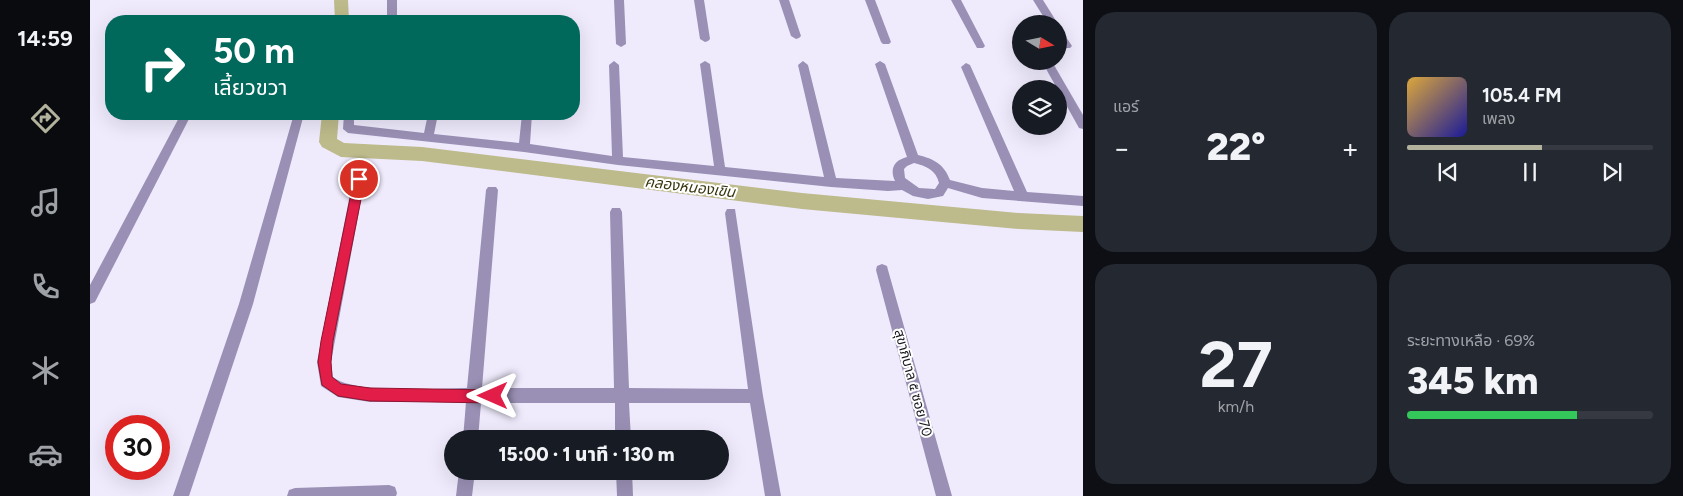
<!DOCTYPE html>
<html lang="th">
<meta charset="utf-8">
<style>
body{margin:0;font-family:Figtree,"Noto Sans Thai",sans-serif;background:#242831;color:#f1f3f6;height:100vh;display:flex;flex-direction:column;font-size:19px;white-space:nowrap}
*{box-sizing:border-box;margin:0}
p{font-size:16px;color:#9ea1a6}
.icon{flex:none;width:28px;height:28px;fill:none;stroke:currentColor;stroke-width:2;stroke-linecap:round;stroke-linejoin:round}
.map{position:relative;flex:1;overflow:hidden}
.panel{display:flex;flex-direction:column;gap:12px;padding:12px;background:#0d0f14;width:600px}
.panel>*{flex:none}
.banner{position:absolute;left:15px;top:15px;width:475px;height:105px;border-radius:20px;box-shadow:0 5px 20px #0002;background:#00695c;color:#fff;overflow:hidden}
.needle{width:32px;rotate:100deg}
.buttons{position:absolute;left:922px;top:15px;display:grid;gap:10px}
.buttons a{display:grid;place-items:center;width:55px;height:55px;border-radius:50%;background:#171b24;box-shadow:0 5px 20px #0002;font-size:25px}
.speed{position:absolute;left:15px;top:415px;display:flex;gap:10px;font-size:25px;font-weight:700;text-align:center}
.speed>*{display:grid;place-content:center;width:65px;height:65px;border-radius:50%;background:#171b24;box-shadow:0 5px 20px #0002;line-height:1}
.speed .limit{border:8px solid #d22;background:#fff;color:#111}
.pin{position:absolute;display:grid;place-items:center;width:42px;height:42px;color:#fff;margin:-21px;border:2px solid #fff;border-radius:50%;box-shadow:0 1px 5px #0007}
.me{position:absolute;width:55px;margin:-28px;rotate:270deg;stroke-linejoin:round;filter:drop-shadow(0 0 4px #0008)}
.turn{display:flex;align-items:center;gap:18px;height:105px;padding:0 25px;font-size:22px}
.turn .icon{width:65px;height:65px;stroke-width:2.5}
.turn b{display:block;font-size:35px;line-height:42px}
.big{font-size:38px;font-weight:800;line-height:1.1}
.panel .widget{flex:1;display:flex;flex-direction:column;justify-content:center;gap:8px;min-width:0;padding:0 18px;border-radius:20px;background:#242831}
.panel .dial{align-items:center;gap:0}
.dial b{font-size:65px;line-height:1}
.song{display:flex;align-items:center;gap:15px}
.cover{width:60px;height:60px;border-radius:8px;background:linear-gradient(135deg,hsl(40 70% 55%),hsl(240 70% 35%))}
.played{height:5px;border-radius:2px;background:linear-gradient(90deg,#b3b39d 55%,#363941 55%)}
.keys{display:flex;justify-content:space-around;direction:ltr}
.heat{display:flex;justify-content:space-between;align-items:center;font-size:28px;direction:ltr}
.charge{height:8px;border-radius:4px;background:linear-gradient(90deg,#34c759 69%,#363941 0)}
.panel .tiles{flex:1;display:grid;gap:12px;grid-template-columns:repeat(2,1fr)}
.trip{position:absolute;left:354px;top:430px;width:285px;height:50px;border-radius:25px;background:#171b24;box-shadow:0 5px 20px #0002;font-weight:800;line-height:50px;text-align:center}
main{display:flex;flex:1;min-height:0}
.dock{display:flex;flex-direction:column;width:90px;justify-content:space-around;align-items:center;background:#090b0e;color:#9ea1a6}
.dock .icon{width:35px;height:35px}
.dock .on{color:#b3b39d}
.dock b{font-size:22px;color:#f1f3f6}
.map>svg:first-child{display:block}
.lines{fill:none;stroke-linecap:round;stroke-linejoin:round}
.canal{fill:#bdba8b;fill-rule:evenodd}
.minor{fill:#9a90b5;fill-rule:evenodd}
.route{fill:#e11d48;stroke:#92132f}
.labels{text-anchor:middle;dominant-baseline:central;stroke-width:4;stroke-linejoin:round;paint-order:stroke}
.street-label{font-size:14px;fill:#1b1920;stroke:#fff}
.water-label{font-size:15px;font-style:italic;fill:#38350f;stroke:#fff}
</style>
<main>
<nav class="dock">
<b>14:59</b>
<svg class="icon on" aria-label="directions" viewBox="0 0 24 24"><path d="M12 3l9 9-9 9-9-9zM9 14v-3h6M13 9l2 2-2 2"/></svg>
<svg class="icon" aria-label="music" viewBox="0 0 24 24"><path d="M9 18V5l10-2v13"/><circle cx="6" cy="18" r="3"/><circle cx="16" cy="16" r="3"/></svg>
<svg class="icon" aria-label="phone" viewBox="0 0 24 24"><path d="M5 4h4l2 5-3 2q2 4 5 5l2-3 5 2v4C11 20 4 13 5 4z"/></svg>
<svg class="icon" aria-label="climate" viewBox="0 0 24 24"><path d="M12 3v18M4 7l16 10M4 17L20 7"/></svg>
<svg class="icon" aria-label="car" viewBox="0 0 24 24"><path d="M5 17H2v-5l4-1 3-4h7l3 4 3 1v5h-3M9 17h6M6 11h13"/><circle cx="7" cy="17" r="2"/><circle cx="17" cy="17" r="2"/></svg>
</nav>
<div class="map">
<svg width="993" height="496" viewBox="0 0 993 496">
<rect width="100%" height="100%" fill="#efebfd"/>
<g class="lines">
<g class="canal">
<path d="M244,0H258L259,21H245Z"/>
<path d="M232,114H249L247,139L254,143L332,147L712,193L929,213L993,216V232L929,229L712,209L332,161L251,157L232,147L229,142Z"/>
</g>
<g class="minor">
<rect x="297" y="0" width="10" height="21"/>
<path d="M524,0H534L536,44L531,47L526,44Z"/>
<path d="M604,0H614L620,39L618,41L615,42L610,39Z"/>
<path d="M689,0H699L711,36L709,38L706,39L701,36Z"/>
<path d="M775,0H785L801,42L799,44H793L791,42Z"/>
<path d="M861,0H871L895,46L893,48H887Z"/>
<path d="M943,0H953L968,24H958Z"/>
<path d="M969,30L972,31L982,46L980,48H974L969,41Z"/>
<path d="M524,61L529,65L533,157L624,166L610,64L615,61L620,64L635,167L734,177L708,65L713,61L718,65L746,178L805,181C799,168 805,160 817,157L785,64L790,61L795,64L828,155C844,159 854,164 860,180L892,188L924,191L871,67L876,63L880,65L937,192L993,196V206L892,198L858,188L853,196L838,199L823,196L812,190L798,191L741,187L528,165L434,152L258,133L253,129L254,114H264V125L334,133L338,114H348L344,134L429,143L432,114H442L440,144L522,156L519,65ZM824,163C836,166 846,170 849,183L845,189L829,188L815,178L814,169L817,166Z"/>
<path d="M960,63L964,65L993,115V129L989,128L955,67Z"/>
<path d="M91,114H99L100,117L5,302L0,304V285Z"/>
<path d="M204,114H214L163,304L99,496H83L149,304Z"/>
<path d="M269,174L273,176L275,179L241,362L243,377C266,395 346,388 377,388L396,190L398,187H406L408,190L392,388H524L520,212L522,208H530L532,212L539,388L658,389L635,213L637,209H645L673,396L691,496H675L660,403H539L541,439H525V403H391L388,439H373L376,402H280L248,397L231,386L227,362L263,179L265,176Z"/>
<path d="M792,264L797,266L798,270L862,496H846L786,270L787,266Z"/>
<path d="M369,471H385L382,496H366Z"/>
<path d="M526,471H542L543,496H527Z"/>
<path d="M299,485L305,487L307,493L306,496H197L199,490L205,488Z"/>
</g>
</g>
<path class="route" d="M269,175L275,179L243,341L241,362L242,377L251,384L280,388L403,390L407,392L409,396L407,401L403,403L280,401L248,396L232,385L228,362L231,341L264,179Z"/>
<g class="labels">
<g class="street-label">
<text transform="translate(823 383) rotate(75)">สุขาภิบาล ๕ ซอย 70</text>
</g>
<g class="water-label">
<text transform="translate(600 187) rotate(7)">คลองหนองเขิน</text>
</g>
</g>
</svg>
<div class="buttons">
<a><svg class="needle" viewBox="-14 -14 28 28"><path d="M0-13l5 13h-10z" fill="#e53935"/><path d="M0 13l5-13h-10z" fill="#9ea1a6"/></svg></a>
<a><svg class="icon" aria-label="layers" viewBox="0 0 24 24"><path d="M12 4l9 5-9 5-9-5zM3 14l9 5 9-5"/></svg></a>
</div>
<div class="speed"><div class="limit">30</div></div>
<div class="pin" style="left:269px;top:179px;background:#d93025"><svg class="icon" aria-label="arrive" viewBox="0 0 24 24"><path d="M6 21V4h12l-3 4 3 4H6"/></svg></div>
<svg class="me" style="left:403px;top:396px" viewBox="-20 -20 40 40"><path d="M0-17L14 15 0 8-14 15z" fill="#e11d48" stroke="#fff" stroke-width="4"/></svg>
<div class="trip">15:00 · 1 นาที · 130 m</div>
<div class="banner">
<div class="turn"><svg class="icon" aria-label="right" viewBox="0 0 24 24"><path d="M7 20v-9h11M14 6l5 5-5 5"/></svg><div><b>50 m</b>เลี้ยวขวา</div></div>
</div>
</div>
<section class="panel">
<div class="tiles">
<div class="widget"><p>แอร์</p>
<div class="heat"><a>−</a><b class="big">22°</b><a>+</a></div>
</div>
<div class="widget">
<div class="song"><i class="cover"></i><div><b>105.4 FM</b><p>เพลง</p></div></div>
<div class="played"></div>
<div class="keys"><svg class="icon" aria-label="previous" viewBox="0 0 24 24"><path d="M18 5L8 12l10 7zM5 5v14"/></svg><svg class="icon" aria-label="pause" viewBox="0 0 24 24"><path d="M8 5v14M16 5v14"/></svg><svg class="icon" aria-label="next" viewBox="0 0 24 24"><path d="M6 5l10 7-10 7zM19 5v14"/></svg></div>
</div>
<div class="widget dial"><b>27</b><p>km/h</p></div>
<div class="widget"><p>ระยะทางเหลือ · 69%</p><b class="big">345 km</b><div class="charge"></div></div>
</div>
</section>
</main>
